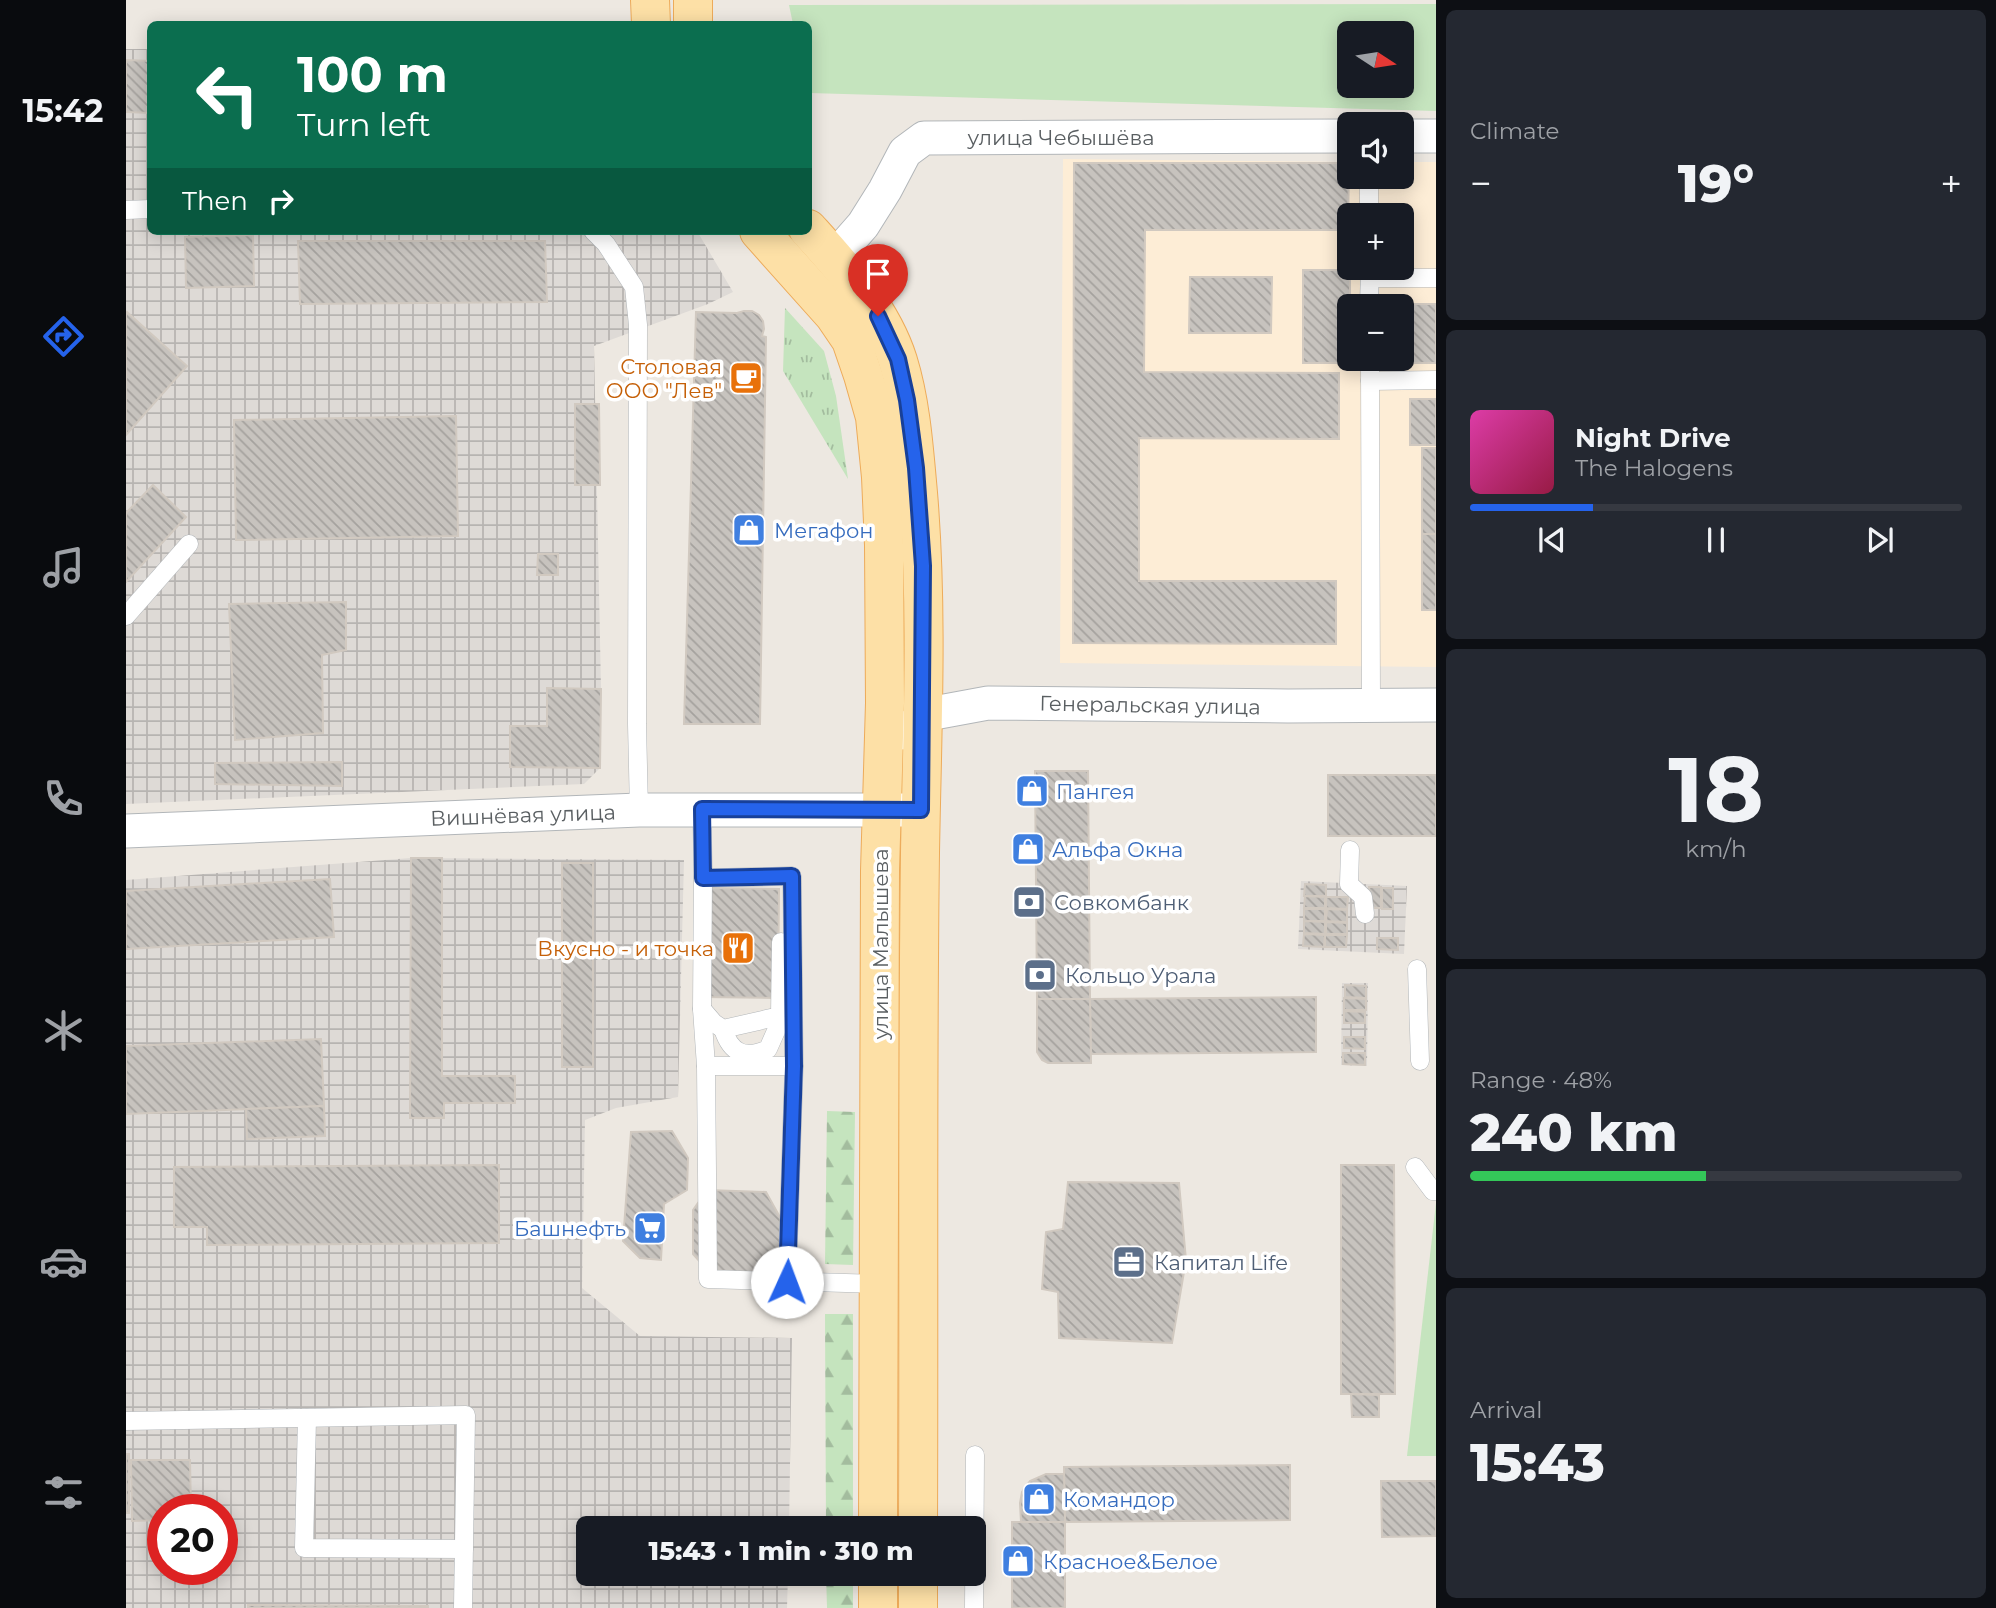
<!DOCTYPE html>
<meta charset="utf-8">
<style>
body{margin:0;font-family:Montserrat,sans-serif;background:#242831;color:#f1f3f6;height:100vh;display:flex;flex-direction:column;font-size:26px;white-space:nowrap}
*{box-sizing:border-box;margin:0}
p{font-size:23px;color:#9ea1a6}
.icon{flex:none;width:38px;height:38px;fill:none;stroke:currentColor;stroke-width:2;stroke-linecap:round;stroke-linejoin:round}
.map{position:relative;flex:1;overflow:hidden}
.drawer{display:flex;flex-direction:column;gap:10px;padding:10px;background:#0d0f14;width:560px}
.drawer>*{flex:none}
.hud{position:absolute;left:21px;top:21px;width:665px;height:214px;border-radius:10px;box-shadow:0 4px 18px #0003;background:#0b6e4f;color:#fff;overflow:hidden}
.needle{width:46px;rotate:102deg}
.tools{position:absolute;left:1211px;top:21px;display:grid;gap:14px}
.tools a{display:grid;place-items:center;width:77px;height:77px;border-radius:10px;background:#171b24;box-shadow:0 4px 18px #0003;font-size:35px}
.speed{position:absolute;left:21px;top:1494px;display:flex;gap:14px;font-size:35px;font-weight:700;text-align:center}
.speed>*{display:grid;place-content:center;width:91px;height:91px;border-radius:50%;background:#171b24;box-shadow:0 4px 18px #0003;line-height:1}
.speed .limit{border:10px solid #d22;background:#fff;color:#111}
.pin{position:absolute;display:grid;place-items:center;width:60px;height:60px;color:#fff;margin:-72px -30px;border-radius:50% 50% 50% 0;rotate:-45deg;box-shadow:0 0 7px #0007}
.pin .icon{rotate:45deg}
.me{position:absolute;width:77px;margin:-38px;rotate:2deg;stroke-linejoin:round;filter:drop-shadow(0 0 5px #0008)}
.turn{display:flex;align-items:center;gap:24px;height:147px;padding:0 35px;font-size:32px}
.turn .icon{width:91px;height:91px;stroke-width:2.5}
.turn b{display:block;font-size:49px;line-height:60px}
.then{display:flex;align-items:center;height:66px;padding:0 35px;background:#0003;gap:14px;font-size:26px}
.big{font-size:52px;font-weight:800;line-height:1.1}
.drawer .tile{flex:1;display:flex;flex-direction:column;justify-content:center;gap:10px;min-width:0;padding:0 24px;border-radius:10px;background:#242831}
.drawer .dial{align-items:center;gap:0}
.dial b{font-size:91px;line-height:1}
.song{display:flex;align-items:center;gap:21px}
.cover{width:84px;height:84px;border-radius:10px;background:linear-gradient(135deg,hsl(320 70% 55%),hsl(340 70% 35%))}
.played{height:7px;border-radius:4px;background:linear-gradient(90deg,#2563eb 25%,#363941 25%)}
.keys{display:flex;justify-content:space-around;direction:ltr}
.heat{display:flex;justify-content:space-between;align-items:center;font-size:38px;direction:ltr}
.charge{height:10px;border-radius:5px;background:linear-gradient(90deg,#34c759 48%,#363941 0)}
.trip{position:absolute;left:450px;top:1516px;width:410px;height:70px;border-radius:10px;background:#171b24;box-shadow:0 4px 18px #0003;font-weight:800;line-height:70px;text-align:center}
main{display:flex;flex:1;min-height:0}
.tab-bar{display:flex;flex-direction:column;width:126px;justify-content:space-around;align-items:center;background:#090b0e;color:#9ea1a6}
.tab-bar .icon{width:49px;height:49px}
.tab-bar .active{color:#2563eb}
.tab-bar b{font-size:32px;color:#f1f3f6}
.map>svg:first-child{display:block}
.commercial{fill:#fdedd6;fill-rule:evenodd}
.industrial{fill:url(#industrial-grid);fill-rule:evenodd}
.grass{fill:url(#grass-tufts)}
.forest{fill:url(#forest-firs)}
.green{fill:#c5e4be;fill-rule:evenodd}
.building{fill:url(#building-back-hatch);stroke:#d1c9c0;stroke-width:2;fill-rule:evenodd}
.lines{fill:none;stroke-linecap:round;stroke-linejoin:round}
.service-casing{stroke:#b2b6b9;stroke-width:19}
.minor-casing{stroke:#b2b6b9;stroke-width:35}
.primary-casing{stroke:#edab5a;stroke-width:40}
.service{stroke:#fff;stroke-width:18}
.minor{stroke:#fff;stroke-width:33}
.primary{stroke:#fde0a6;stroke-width:38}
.route-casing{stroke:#184099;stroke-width:18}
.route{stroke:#2563eb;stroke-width:12}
.labels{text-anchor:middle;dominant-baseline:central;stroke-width:7;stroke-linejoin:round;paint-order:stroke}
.street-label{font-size:21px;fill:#5a5f62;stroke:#fff}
.food-label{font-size:21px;fill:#c56008;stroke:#fff;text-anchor:end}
.shop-label{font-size:21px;fill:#366cbe;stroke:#fff;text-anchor:start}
.service-label{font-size:21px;fill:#4e5e75;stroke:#fff;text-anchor:start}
</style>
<main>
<nav class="tab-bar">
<b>15:42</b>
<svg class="icon active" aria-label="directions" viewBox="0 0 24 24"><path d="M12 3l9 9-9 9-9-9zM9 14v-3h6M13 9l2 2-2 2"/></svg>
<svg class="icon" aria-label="music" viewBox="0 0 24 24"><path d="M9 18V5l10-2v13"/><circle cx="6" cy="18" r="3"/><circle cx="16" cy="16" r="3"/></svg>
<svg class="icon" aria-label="phone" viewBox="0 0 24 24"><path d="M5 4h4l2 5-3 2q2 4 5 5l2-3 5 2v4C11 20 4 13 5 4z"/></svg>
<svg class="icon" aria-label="climate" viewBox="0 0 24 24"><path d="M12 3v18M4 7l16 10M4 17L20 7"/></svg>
<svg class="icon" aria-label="car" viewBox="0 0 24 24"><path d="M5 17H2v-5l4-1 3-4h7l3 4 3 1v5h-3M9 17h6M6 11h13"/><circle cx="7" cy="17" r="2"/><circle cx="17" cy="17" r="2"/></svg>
<svg class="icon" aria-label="filters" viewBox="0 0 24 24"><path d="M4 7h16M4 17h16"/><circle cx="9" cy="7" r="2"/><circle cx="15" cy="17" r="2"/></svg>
</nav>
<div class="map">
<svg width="1310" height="1608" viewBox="0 0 1310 1608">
<defs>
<pattern id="industrial-grid" width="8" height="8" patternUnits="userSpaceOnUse" patternTransform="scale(1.75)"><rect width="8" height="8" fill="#dedad6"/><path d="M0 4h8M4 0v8" fill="none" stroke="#b7b4b1"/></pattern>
<pattern id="grass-tufts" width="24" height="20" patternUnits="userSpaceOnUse" patternTransform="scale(1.75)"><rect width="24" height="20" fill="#c5e4be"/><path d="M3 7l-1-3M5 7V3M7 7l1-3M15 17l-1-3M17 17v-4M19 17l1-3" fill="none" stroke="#a3bc9e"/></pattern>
<pattern id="forest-firs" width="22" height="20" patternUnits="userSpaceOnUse" patternTransform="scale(1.75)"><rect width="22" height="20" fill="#c5e4be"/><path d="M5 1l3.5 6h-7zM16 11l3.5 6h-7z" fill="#a3bc9e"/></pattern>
<pattern id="building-back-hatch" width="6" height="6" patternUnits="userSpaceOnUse" patternTransform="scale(1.75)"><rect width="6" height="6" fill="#c7c3be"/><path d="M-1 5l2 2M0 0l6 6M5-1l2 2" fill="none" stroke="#a5a29e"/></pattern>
</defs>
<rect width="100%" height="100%" fill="#ede8e1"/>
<path class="commercial" d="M937,159L1223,162V177H1276V162H1310V667L934,663ZM1223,215H1276V268H1223ZM1223,306H1276V359H1223Z"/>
<g class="industrial">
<path d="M0,49H24V231H571L607,292L582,304L468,346L475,689L474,768L458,784L0,804Z"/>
<path d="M285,858L558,860L552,1097L490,1108L459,1120L456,1288L514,1336L666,1338L663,1528H462V1573H662L661,1608H0V880ZM37,1510H96V1570H37Z"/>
<path d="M1175,881L1281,886L1278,954L1172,949Z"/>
<path d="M1216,983H1242L1241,1066L1215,1065Z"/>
</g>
<path class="grass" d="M659,308L698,351L710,396L722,479L657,371Z"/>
<g class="forest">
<path d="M701,1111L729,1112L727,1265L699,1264Z"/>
<path d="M699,1314H727V1528H700Z"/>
<path d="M700,1573H727V1608H701Z"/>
</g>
<g class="green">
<path d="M1310,4V111L683,93L682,24H667L663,5ZM1223,33H1276V86H1223Z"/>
<path d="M1310,1203V1456H1281Z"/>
</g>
<g class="building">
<path d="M0,60L24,61V113L0,112Z"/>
<path d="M948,163H1223L1222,230H1019L1018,372L1213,373V439L1013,438V581H1210V644L947,643Z"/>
<path d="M127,235L128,286L60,288L59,237Z"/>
<path d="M172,241H419L421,302L174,304Z"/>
<path d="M1177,270H1224V304H1310V363H1177ZM1223,306H1276V359H1223Z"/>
<path d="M1064,277H1146L1145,333H1063Z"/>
<path d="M618,311H626L633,315L637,321L638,329L636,336L640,337L634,724H558L570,312L611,313Z"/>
<path d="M1,312L61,366L0,435V313Z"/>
<rect x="1284" y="399" width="26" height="46"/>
<path d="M449,404H473L474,485H449Z"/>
<path d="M330,416L332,536L110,540L108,420Z"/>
<rect x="1296" y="448" width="14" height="86"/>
<path d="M27,485L60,517L0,582V513Z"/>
<rect x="1296" y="534" width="14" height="76"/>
<path d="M412,554H432V575H411Z"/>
<path d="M220,602V650L196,655L197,733L109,740L103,604Z"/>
<path d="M421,688L475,689L474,768L384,767V726H421Z"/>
<path d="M216,762V786L89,784V763Z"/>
<path d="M909,771H962L964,999H911Z"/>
<rect x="1202" y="775" width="108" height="61"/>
<path d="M285,858H316V1076H389V1103H318V1118H284Z"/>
<rect x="436" y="863" width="31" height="204"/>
<path d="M204,879L208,937L0,949V891Z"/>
<path d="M1179,884L1200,885V896H1178Z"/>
<rect x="1243" y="887" width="12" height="21"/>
<path d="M579,888L653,889L652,998L577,997Z"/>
<rect x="1256" y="888" width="11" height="21"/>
<path d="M1179,896L1199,897V908H1178Z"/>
<path d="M1200,897H1222L1221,909L1200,908Z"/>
<rect x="1178" y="909" width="21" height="12"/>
<path d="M1201,909L1221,910V922L1200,921Z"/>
<path d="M1178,921L1199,922V934L1178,933Z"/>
<path d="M1200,922L1221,923V934H1200Z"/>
<path d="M1178,934L1199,935L1198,947L1177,946Z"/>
<path d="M1199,935H1221L1220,947H1199Z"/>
<path d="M1251,938H1272V950L1251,949Z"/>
<path d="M1219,985L1240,986V998L1219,997Z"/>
<path d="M1190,997V1052L965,1054L964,999Z"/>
<path d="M1218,998L1240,999V1010H1218Z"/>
<path d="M911,999H964L965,1063H922L916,1060L911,1052Z"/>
<path d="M1218,1011L1239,1012V1023H1218Z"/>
<path d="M1218,1037H1239V1049L1218,1048Z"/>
<path d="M195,1039L198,1106L0,1114V1046Z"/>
<path d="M1217,1053H1239V1065L1217,1064Z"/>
<path d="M198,1106L199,1136L121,1139L120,1109Z"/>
<path d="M546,1131L562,1158L561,1190L538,1204L535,1260L514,1258L497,1241L505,1132Z"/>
<path d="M373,1165V1243L81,1245V1227H48V1167Z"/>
<path d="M1215,1165H1268L1269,1394H1215Z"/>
<path d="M942,1182L1053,1183L1060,1260L1046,1343L933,1338L932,1292L916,1289L920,1232L937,1229Z"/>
<path d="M581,1190L640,1192L655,1219V1251L641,1273L585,1274L567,1254V1210Z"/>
<path d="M1225,1394L1253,1395V1417H1226Z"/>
<rect x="0" y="1454" width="3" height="59"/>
<path d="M5,1460H64L65,1510H37V1520L6,1521Z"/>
<path d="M1164,1465V1520L939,1522L938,1467Z"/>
<path d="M920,1474H938L939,1522H895L894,1503L896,1492L904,1481Z"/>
<path d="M1255,1481H1310V1536L1256,1537Z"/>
<rect x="886" y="1522" width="53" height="86"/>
<path d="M122,1605L302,1606V1608H122Z"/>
</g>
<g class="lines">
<defs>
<g id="service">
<path d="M1243,177V215"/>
<path d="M0,210L24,209"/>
<path d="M467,231L480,244L508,287L512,325L511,724L513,810"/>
<path d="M1244,278H1310"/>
<path d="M1243,304L1244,269"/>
<path d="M1244,363L1245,706"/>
<path d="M1244,381L1310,380"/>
<path d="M0,616L63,544"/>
<path d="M576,809L577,878L576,1009L580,1066L582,1279L753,1284"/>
<path d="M1224,850L1223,884L1237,897L1239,914"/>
<path d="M577,878L666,876L668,1066L661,1282"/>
<path d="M1291,969L1294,1061"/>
<path d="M576,1009L588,1023L597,1029L654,1016L655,942"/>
<path d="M597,1029C605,1054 619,1059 642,1049L650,1031L654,1016"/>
<path d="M580,1066H668"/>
<path d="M1289,1167L1307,1191H1310"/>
<path d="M181,1418L178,1548L338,1549"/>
<path d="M0,1421L340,1415L337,1608"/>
<path d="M848,1608L849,1455"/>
</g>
<g id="minor">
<path d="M1276,136H1310"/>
<path d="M708,258L737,225L759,190L779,152L798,138L1223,136"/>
<path d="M779,733L797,715L862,703L1162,706L1310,705"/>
<path d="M0,831L513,810H781"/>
</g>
<g id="primary">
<path d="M524,0L525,24"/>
<path d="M567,0V24"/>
<path d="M682,229C717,268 756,310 772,361C785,403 788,449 792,493C802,612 796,733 794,853C791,1078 793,1303 792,1528"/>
<path d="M633,231L708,315L725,340L737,375L749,417L755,477L758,545L759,703L754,871L752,1528"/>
<path d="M752,1608V1573"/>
<path d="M792,1608V1573"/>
</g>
</defs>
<use href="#service" class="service-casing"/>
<use href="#minor" class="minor-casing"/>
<use href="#primary" class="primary-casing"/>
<use href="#service" class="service"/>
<use href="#minor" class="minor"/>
<use href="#primary" class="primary"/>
</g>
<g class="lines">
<defs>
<path id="route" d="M661,1282L668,1066L666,876L577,878L576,809L795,810L797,566L790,468L781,400L772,359L752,316"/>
</defs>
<use href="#route" class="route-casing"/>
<use href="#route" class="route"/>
</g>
<defs>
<symbol id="cafe-square" viewBox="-11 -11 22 22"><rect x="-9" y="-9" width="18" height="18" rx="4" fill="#e8710a" stroke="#fff"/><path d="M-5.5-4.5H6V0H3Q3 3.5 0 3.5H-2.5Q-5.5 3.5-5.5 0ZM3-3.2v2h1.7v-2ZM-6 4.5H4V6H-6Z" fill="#fff"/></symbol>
<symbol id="shop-square" viewBox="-11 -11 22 22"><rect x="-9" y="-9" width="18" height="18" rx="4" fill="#3f7fe0" stroke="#fff"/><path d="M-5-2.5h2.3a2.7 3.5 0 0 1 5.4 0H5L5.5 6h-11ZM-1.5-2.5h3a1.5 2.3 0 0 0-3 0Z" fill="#fff"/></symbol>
<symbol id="bank-square" viewBox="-11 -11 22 22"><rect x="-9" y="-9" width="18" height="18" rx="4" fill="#5c6f8a" stroke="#fff"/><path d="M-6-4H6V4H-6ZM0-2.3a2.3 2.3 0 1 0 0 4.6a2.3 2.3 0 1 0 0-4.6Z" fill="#fff"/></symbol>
<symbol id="restaurant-square" viewBox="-11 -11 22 22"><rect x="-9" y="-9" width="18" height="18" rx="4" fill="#e8710a" stroke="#fff"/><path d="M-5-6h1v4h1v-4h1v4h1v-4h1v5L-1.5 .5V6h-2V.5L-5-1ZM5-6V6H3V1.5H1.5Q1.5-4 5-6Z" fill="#fff"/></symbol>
<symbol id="supermarket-square" viewBox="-11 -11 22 22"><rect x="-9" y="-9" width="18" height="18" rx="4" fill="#3f7fe0" stroke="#fff"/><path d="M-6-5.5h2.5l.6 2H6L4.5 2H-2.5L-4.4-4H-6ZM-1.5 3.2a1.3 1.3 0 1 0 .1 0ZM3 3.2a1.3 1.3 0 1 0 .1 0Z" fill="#fff"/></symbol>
<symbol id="office-square" viewBox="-11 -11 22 22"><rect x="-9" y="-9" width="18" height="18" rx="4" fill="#5c6f8a" stroke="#fff"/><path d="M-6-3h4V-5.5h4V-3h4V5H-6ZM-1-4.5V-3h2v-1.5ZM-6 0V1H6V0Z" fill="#fff"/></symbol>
</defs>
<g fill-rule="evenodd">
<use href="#cafe-square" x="601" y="359" width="38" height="38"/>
<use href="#shop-square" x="604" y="511" width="38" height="38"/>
<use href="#shop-square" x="887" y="772" width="38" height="38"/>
<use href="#shop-square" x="883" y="830" width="38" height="38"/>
<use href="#bank-square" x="884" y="883" width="38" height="38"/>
<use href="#restaurant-square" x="593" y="929" width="38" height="38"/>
<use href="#bank-square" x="895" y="956" width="38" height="38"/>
<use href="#supermarket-square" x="505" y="1209" width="38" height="38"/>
<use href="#office-square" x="984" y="1243" width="38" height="38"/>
<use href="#shop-square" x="894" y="1480" width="38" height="38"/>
<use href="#shop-square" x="873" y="1542" width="38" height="38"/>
</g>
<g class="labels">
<g class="street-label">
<text x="935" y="137">улица Чебышёва</text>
<text transform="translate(1024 705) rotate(1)">Генеральская улица</text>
<text transform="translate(397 815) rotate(-2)">Вишнёвая улица</text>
<text transform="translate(754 944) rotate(-90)">улица Малышева</text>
</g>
<g class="food-label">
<text x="596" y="366">Столовая<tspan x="596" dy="24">ООО "Лев"</tspan></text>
<text x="588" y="948">Вкусно - и точка</text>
</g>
<g class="shop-label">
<text x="648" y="530">Мегафон</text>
<text x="930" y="791">Пангея</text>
<text x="926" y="849">Альфа Окна</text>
<text x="500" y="1228" text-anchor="end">Башнефть</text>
<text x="937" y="1499">Командор</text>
<text x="917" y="1561">Красное&amp;Белое</text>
</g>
<g class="service-label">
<text x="928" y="902">Совкомбанк</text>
<text x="939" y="975">Кольцо Урала</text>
<text x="1028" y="1262">Капитал Life</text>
</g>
</g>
</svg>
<div class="tools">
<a><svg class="needle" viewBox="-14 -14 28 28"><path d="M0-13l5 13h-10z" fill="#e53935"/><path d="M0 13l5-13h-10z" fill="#9ea1a6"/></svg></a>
<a><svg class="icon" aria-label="sound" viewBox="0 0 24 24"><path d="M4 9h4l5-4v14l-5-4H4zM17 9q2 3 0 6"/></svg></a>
<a>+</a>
<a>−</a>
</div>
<div class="speed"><div class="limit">20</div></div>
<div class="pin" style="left:752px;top:316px;background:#d93025"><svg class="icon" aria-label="arrive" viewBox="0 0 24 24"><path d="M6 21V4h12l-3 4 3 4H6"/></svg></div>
<svg class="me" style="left:661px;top:1282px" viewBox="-20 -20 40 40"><circle r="19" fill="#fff"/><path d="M0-13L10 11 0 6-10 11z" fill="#2563eb"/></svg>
<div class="trip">15:43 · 1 min · 310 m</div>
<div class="hud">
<div class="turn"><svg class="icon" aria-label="left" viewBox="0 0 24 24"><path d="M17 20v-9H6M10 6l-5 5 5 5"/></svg><div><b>100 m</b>Turn left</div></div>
<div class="then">Then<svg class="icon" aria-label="right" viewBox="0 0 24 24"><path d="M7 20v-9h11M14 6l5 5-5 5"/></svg></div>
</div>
</div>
<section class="drawer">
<div class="tile"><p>Climate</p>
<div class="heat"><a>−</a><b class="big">19°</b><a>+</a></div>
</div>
<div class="tile">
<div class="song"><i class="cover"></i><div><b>Night Drive</b><p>The Halogens</p></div></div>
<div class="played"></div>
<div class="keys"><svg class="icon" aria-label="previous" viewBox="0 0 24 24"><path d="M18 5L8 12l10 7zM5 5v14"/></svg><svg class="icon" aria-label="pause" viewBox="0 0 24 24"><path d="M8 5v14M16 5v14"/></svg><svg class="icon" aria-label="next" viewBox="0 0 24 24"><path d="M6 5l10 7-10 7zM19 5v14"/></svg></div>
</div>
<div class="tile dial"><b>18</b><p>km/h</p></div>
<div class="tile"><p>Range · 48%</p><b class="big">240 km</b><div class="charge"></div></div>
<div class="tile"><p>Arrival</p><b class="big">15:43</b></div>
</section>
</main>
